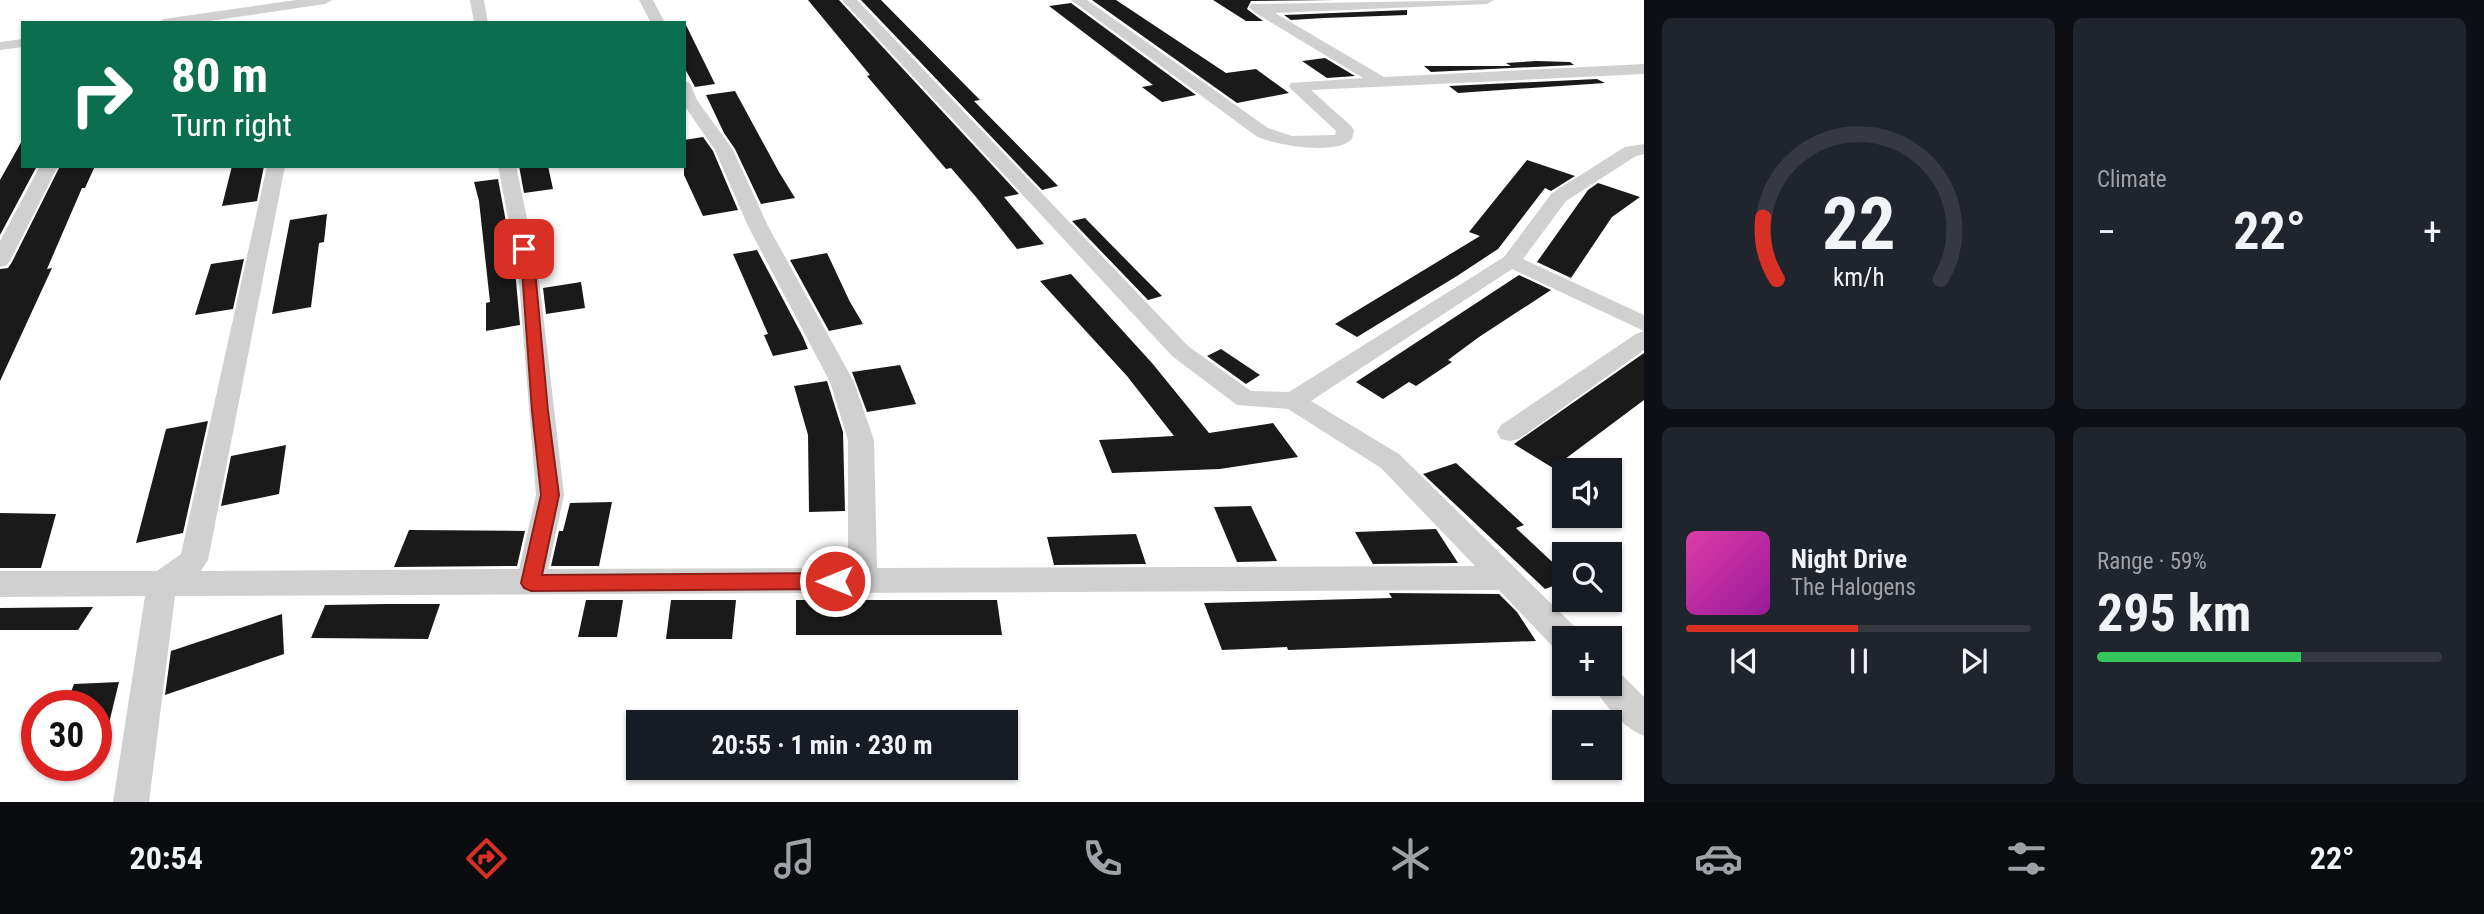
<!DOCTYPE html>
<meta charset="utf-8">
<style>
body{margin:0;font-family:"Roboto Condensed",sans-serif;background:#20242c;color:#f1f3f6;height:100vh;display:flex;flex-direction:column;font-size:26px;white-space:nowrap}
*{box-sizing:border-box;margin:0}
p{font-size:23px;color:#9ea1a6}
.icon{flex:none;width:38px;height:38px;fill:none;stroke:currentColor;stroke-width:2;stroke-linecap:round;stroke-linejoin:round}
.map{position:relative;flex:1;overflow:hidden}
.sheet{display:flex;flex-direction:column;gap:18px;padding:18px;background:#0d0f14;width:840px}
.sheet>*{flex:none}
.banner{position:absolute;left:21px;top:21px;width:665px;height:147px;border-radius:0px;box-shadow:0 2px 5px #0004;background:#0b6e4f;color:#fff;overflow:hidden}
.controls{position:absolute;left:1552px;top:458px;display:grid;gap:14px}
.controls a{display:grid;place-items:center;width:70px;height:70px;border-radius:0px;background:#171b24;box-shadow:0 2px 5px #0004;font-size:35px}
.speed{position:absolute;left:21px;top:690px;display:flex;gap:14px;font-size:35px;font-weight:700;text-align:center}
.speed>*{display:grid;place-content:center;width:91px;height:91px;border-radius:50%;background:#171b24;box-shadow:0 2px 5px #0004;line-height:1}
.speed .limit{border:10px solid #d22;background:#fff;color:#111}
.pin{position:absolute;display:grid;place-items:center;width:60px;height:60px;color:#fff;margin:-30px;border-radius:14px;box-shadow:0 4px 10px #0006}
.me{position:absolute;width:77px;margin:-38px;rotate:270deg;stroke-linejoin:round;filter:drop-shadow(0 0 5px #0008)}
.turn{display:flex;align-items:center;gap:24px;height:147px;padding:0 35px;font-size:32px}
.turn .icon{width:91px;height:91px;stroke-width:2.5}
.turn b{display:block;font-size:49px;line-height:60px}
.big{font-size:52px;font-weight:700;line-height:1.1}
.sheet .tile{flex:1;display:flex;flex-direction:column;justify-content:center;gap:10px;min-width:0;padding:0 24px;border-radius:10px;background:#20242c}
.sheet .dial{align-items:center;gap:0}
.dial svg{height:182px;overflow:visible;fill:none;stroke:#363941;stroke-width:7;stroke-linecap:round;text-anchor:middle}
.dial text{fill:#f1f3f6;stroke:none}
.song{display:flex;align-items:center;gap:21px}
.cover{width:84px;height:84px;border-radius:10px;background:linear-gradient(135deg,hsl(320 70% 55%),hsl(300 70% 35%))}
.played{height:7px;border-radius:4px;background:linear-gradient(90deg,#d93025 50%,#363941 50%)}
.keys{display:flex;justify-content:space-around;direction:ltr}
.heat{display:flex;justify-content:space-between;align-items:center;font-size:38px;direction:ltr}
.charge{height:10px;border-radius:5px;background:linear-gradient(90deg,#34c759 59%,#363941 0)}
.sheet .tiles{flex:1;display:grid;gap:18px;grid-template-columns:repeat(2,1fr)}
.trip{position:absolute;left:626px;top:710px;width:392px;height:70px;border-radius:0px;background:#171b24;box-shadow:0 2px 5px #0004;font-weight:700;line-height:70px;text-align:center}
.tab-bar{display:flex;height:112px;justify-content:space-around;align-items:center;background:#090b0e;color:#9ea1a6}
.tab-bar .icon{width:49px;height:49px}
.tab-bar .active{color:#d93025}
.tab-bar b{font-size:32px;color:#f1f3f6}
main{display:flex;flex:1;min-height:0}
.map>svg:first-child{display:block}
.building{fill:#1a1a1a}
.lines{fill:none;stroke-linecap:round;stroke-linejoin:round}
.street{fill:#d0d0d0;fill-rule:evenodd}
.route{fill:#d93025;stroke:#8d1f18;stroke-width:2}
</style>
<main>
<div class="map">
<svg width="1644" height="802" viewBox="0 0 1644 802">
<rect width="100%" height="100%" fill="#fff"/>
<g class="building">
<path d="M808,0H839L1019,194L1004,197L1044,244L1017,249L976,197L951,168L946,169L867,76L870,75Z"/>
<path d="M861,0H881L980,100L974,101L1058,186L1042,190Z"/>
<path d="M1092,0H1116L1226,73L1256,69L1289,93L1237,103Z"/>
<path d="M1213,0H1335L1251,1L1247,9L1263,21H1246Z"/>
<path d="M1071,3L1196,95L1162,102L1142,87L1153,85L1049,6Z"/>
<path d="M1407,10V15L1324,18L1291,20L1284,15Z"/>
<path d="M684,21L715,84L695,87L684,67Z"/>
<path d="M1325,58L1355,76L1327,78L1302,61Z"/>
<path d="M1536,61L1570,62L1574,65L1431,72L1424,66H1511L1506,63Z"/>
<path d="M1597,79L1605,83L1458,93L1449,86Z"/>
<path d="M735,91L779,172L795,198L761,204L735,149L724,133L706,95Z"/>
<path d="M703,137L713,151L738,210L703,216L684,175V140Z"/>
<path d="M23,139V166H37L0,235V180Z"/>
<path d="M1527,160L1575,176L1551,191L1545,188L1498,249L1457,276L1357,337L1335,324L1480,236L1469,232Z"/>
<path d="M60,166H95L85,188H82L47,269L52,268L0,381V269L8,268L12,262Z"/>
<path d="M232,166H264L257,201L222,206Z"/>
<path d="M519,166H548L553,189L524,193Z"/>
<path d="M498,179L515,270L520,325L486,331V303L490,302L479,201L474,182Z"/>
<path d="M1598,183L1640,197L1612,217L1571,278L1537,262L1588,190Z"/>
<path d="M327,214L324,242L319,243L311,307L272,314L290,220Z"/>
<path d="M1085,218L1140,274L1162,296L1148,300L1072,221Z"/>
<path d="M757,250L803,337L808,349L773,356L764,335L768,334L733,254Z"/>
<path d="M827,253L850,302L863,324L829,331L790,260Z"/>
<path d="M244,259L233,309L195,315L211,264Z"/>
<path d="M1071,274L1152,363L1209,433L1273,423L1298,457L1220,469L1112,473L1099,440L1174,436L1127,376L1040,281Z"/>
<path d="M1519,275L1551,290L1479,337L1448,360L1452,362L1416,386L1409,382L1383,399L1356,382Z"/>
<path d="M581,282L585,308L546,314L543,288Z"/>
<path d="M1221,349L1260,375L1246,384L1207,356Z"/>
<path d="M1644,353V400L1553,468L1514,444Z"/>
<path d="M900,365L916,404L867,412L852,372Z"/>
<path d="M827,381L843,432L845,511L809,512L808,435L794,386Z"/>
<path d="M208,421L183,533L136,543L166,429Z"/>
<path d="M286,445L279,494L221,506L231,456Z"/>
<path d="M1456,463L1524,525L1516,528L1564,573V582L1545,589L1423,474Z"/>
<path d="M612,502L599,566H551L559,531H563L570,503Z"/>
<path d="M1251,506L1277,561L1237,562L1214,507Z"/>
<path d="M0,513L56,514L41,568H0Z"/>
<path d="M1436,529L1458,563L1373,564L1355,532Z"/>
<path d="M409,530L525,531L517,566L394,567Z"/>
<path d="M1136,534L1146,564L1054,565L1047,537Z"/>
<path d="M1389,593L1499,594L1517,612L1536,641L1288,650L1287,647L1222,650L1204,603L1392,598Z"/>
<path d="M586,600H623L617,637H578Z"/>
<path d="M671,600H736L732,639H666Z"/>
<path d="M796,600H997L1002,635H796Z"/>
<path d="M386,604H440L428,639L311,638L325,605Z"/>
<path d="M93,607L78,630H0V608Z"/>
<path d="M282,614L284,654L165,695L171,651Z"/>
<path d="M119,682L103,748H96V705H66L74,684Z"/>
</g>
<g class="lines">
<g class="street">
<path d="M296,0H332L325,4L196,23H157L164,19Z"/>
<path d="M470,0H484L488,23H474Z"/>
<path d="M639,0H653L665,23H651Z"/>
<path d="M842,0H857L1188,346L1251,391L1289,392L1504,257L1552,193L1625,147L1644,144V154L1636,156L1566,201L1523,259L1644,315V331L1512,269L1311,401L1399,454L1577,629L1581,639H1564V652L1555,649L1499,590L175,596L149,802H113L145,596L0,597V571H157L181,554L267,166H285L208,560L201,571L519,569L536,495L518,270L498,166H516L538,270L564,495L548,569L848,568V440L830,382L748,226L715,150L684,105V81L690,83L697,100L733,150L768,226L854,382L874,440L877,568L1475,566L1381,468L1288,409L1237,405L1172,356Z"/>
<path d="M1071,0H1087L1268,128L1292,136L1335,135L1336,131L1291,89L1289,86L1291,83L1363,78L1254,12L1249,7L1251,4L1494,0L1487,4L1275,13L1384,77L1644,64V74L1311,90L1351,126L1354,130L1352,139C1336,156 1275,145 1256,136Z"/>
<path d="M23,39V47L0,50V42Z"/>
<path d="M40,166H58L10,261L7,265L0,267V241Z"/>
<path d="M1644,331V350L1519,439L1510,441L1501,439L1497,432L1501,425L1636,334Z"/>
<path d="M1610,669L1620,673L1644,697V736C1624,728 1602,704 1593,684H1610Z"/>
</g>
</g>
<path class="route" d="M524,245L530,249L535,270L548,411L559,495L542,575L835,573L842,575L845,581L842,587L835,589L531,591L524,588L521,583L541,495L532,411L522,270L517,249Z"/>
</svg>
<div class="controls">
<a><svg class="icon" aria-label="sound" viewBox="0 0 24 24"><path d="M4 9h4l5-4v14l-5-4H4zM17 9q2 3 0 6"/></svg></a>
<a><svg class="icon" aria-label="search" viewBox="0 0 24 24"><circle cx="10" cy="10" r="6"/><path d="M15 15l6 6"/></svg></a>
<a>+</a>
<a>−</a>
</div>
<div class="speed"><div class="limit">30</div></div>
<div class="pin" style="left:524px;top:249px;background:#d93025"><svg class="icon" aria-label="arrive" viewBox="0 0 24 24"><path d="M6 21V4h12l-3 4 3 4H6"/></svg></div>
<svg class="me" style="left:835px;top:581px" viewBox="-20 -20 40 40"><circle r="17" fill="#d93025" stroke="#fff" stroke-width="3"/><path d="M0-11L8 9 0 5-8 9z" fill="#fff"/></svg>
<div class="trip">20:55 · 1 min · 230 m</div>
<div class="banner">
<div class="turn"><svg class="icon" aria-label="right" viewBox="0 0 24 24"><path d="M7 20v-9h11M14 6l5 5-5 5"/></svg><div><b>80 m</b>Turn right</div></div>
</div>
</div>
<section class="sheet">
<div class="tiles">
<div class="tile dial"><svg viewBox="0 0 100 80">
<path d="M14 69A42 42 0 1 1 86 69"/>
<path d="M14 69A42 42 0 0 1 8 42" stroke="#d93025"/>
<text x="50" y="56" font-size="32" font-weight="700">22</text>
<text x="50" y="72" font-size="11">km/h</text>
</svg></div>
<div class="tile"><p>Climate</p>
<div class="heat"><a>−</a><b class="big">22°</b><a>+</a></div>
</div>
<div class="tile">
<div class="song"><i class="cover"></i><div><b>Night Drive</b><p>The Halogens</p></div></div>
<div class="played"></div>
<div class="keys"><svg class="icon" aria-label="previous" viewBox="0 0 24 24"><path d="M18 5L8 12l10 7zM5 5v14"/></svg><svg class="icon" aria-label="pause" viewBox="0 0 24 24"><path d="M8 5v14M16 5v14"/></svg><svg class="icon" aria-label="next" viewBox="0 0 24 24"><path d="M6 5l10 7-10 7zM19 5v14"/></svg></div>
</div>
<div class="tile"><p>Range · 59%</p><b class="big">295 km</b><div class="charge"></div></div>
</div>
</section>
</main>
<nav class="tab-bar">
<b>20:54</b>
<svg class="icon active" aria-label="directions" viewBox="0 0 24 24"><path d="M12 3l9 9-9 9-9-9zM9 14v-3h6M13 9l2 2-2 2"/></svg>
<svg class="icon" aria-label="music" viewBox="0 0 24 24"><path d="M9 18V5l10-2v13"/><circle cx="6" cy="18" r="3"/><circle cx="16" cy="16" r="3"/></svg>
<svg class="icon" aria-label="phone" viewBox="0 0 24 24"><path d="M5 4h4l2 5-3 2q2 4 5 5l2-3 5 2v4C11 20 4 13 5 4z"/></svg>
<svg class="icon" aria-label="climate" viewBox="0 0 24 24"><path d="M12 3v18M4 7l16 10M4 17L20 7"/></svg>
<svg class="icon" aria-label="car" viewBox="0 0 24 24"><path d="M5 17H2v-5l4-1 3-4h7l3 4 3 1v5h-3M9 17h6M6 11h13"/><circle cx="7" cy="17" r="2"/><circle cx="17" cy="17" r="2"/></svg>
<svg class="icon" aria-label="filters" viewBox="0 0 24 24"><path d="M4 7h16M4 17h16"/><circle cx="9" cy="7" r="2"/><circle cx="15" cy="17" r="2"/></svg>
<b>22°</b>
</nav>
